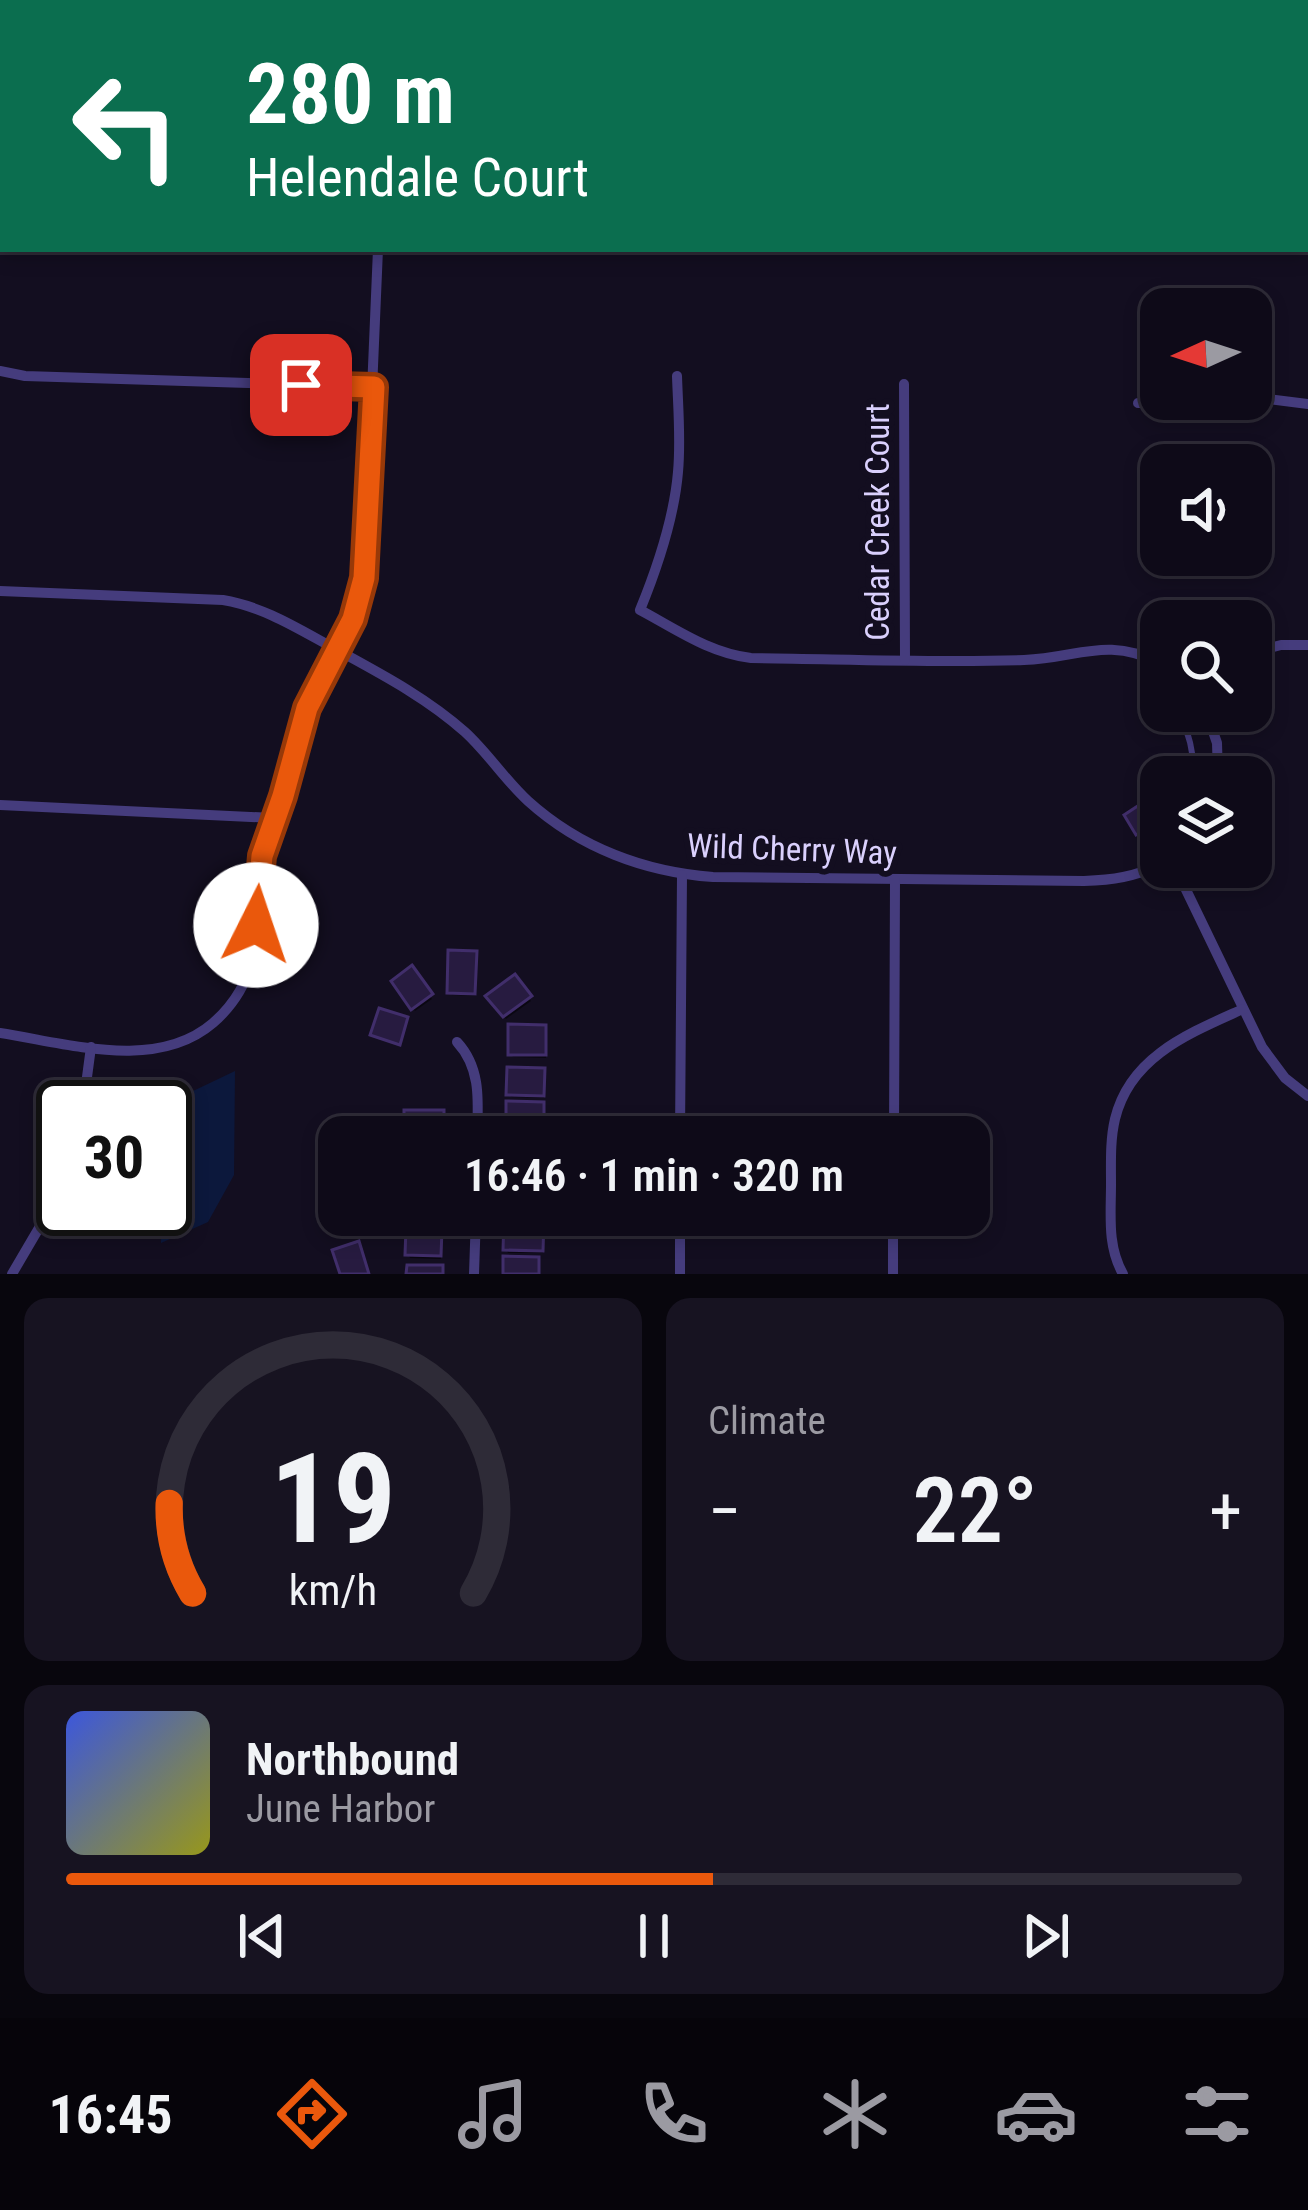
<!DOCTYPE html>
<meta charset="utf-8">
<style>
body{margin:0;font-family:"Roboto Condensed",sans-serif;background:#171321;color:#f1f3f6;height:100vh;display:flex;flex-direction:column;font-size:45px;white-space:nowrap}
*{box-sizing:border-box;margin:0}
p{font-size:39px;color:#9b9aa2}
.icon{flex:none;width:66px;height:66px;fill:none;stroke:currentColor;stroke-width:2;stroke-linecap:round;stroke-linejoin:round}
.map{position:relative;height:1274px;overflow:hidden}
.panel{display:flex;flex-direction:column;gap:24px;padding:24px;background:#08060d;flex:1}
.panel>*{flex:none}
.guide{position:absolute;left:0px;top:0px;width:1308px;height:252px;box-shadow:0 6px 18px #0003,0 0 0 3px #2e2b37;background:#0b6e4f;color:#fff;overflow:hidden}
.needle{width:78px;rotate:267deg}
.fabs{position:absolute;left:1140px;top:288px;display:grid;gap:24px}
.fabs a{display:grid;place-items:center;width:132px;height:132px;border-radius:24px;background:#0e0a18;box-shadow:0 6px 18px #0003,0 0 0 3px #2e2b37;font-size:60px}
.speed{position:absolute;left:36px;top:1080px;display:flex;gap:24px;font-size:60px;font-weight:700;text-align:center}
.speed>*{display:grid;place-content:center;width:156px;height:156px;border-radius:50%;background:#0e0a18;box-shadow:0 6px 18px #0003,0 0 0 3px #2e2b37;line-height:1}
.speed .limit{border:6px solid #111;border-radius:18px;background:#fff;color:#111}
.pin{position:absolute;display:grid;place-items:center;width:102px;height:102px;color:#fff;margin:-51px;border-radius:24px;box-shadow:0 6px 18px #0006}
.me{position:absolute;width:132px;margin:-66px;rotate:4deg;stroke-linejoin:round;filter:drop-shadow(0 0 9px #0008)}
.turn{display:flex;align-items:center;gap:42px;height:252px;padding:0 48px;font-size:54px}
.turn .icon{width:156px;height:156px;stroke-width:2.5}
.turn b{display:block;font-size:84px;line-height:102px}
.big{font-size:90px;font-weight:600;line-height:1.1}
.panel .tile{flex:1;display:flex;flex-direction:column;justify-content:center;gap:18px;min-width:0;padding:0 42px;border-radius:24px;background:#171321}
.panel .dial{align-items:center;gap:0}
.dial svg{height:312px;overflow:visible;fill:none;stroke:#2e2b37;stroke-width:7;stroke-linecap:round;text-anchor:middle}
.dial text{fill:#f1f3f6;stroke:none}
.song{display:flex;align-items:center;gap:36px}
.cover{width:144px;height:144px;border-radius:18px;background:linear-gradient(135deg,hsl(230 70% 55%),hsl(60 70% 35%))}
.played{height:12px;border-radius:6px;background:linear-gradient(90deg,#ea580c 55%,#2e2b37 55%)}
.keys{display:flex;justify-content:space-around;direction:ltr}
.heat{display:flex;justify-content:space-between;align-items:center;font-size:66px;direction:ltr}
.panel .tiles{flex:1;display:grid;gap:24px;grid-template-columns:1fr 1fr}
.tile:last-child{grid-column:span 2}
.trip{position:absolute;left:318px;top:1116px;width:672px;height:120px;border-radius:24px;background:#0e0a18;box-shadow:0 6px 18px #0003,0 0 0 3px #2e2b37;font-weight:600;line-height:120px;text-align:center}
.dock{display:flex;height:192px;justify-content:space-around;align-items:center;background:#06040a;color:#9b9aa2}
.dock .icon{width:84px;height:84px}
.dock .on{color:#ea580c}
.dock b{font-size:54px;color:#f1f3f6}
.map>svg:first-child{display:block}
.water{fill:#0c183c}
.shadow{fill:#0007}
.building{fill:#271b40;stroke:#412e6b;stroke-width:3}
.lines{fill:none;stroke-linecap:round;stroke-linejoin:round}
.service{stroke:#453c7d;stroke-width:6}
.minor{stroke:#453c7d;stroke-width:10}
.route-casing{stroke:#983908;stroke-width:30}
.route{stroke:#ea580c;stroke-width:21}
.labels{text-anchor:middle;dominant-baseline:central;stroke-width:12;stroke-linejoin:round;paint-order:stroke}
.street-label{font-size:33px;fill:#dad0fd;stroke:#130e20}
</style>
<div class="map">
<svg width="1308" height="1274" viewBox="0 0 1308 1274">
<rect width="100%" height="100%" fill="#130e20"/>
<path class="water" d="M235,1071L234,1175L208,1222L161,1243C161,1215 178,1192 181,1165L165,1155V1107H137L145,1101L170,1102Z"/>
<g class="shadow">
<path d="M1160,813L1161,816L1149,826L1151,829L1141,836L1128,816Z"/>
<path d="M475,954L476,996L452,995L450,992Z"/>
<path d="M412,969L432,999L415,1011L394,982Z"/>
<path d="M514,978L531,1001L506,1019L489,997Z"/>
<path d="M545,1028L546,1058L513,1057L511,1054Z"/>
<path d="M543,1071L544,1098L511,1097L509,1094Z"/>
<path d="M543,1105L544,1134L511,1133L509,1130Z"/>
<path d="M408,1215H441V1219L410,1218Z"/>
<path d="M542,1222L543,1253H508L506,1249Z"/>
<path d="M440,1232L441,1259L410,1258L408,1254Z"/>
</g>
<g class="building">
<path d="M1153,796L1161,812L1150,822L1152,825L1136,835L1124,815Z"/>
<path d="M448,950L477,951L475,994L447,993Z"/>
<path d="M412,965L433,994L411,1010L391,981Z"/>
<path d="M515,974L532,996L503,1017L485,996Z"/>
<path d="M379,1008L408,1017L400,1045L370,1035Z"/>
<path d="M508,1024L546,1025V1055H508Z"/>
<path d="M507,1067L545,1068L544,1096L506,1095Z"/>
<path d="M506,1101L544,1102V1131H506Z"/>
<path d="M404,1110H444V1137H413V1119H404Z"/>
<path d="M504,1218L544,1219L543,1251L503,1250Z"/>
<path d="M406,1228L442,1229L441,1256L405,1255Z"/>
<path d="M359,1241L369,1274H340L332,1250Z"/>
<path d="M503,1256L539,1257V1274H503Z"/>
<path d="M407,1265H443V1274H406Z"/>
</g>
<g class="lines">
<g class="service">
<path d="M1161,677V690"/>
<path d="M1177,711C1189,733 1195,752 1192,777"/>
</g>
<g class="minor">
<path d="M398,0L484,3"/>
<path d="M565,0L584,3"/>
<path d="M136,3L137,0"/>
<path d="M492,3L499,0"/>
<path d="M1305,149L1308,150"/>
<path d="M0,371L25,376L374,387"/>
<path d="M677,376C678,407 681,440 678,472C674,519 658,566 640,610C676,629 709,653 751,658C842,659 933,663 1024,660C1079,658 1105,636 1161,663"/>
<path d="M904,384L905,660"/>
<path d="M1251,397L1308,404"/>
<path d="M1138,403L1187,399"/>
<path d="M0,591L223,600C266,607 303,632 341,652C385,676 428,699 465,732C488,753 505,780 528,801C580,848 645,872 713,877L1084,881C1112,880 1135,877 1161,864"/>
<path d="M1251,653L1281,645H1308"/>
<path d="M1206,711L1217,743L1218,777"/>
<path d="M0,805L273,818"/>
<path d="M1175,867L1262,1047L1285,1078L1308,1096"/>
<path d="M0,1033C67,1043 156,1072 213,1023C235,1004 248,982 254,953C262,905 255,867 273,817C288,778 295,734 312,695C324,670 340,647 351,622C358,609 360,593 364,578L378,249"/>
<path d="M457,1042C482,1069 478,1103 477,1137"/>
<path d="M83,1107L91,1047"/>
<path d="M680,1137L682,875"/>
<path d="M894,1137L895,880"/>
<path d="M12,1274L63,1187"/>
<path d="M474,1274L476,1215"/>
<path d="M680,1274V1215"/>
<path d="M893,1274V1215"/>
<path d="M1123,1274C1107,1246 1111,1215 1111,1184C1111,1162 1110,1140 1115,1119C1130,1056 1190,1033 1243,1009"/>
</g>
</g>
<g class="lines">
<defs>
<path id="route" d="M256,925L262,856L283,796L307,708L353,619L364,578L374,387L301,385"/>
</defs>
<use href="#route" class="route-casing"/>
<use href="#route" class="route"/>
</g>
<g class="labels">
<g class="street-label">
<text transform="translate(877 522) rotate(-90)">Cedar Creek Court</text>
<text transform="translate(792 849) rotate(2)">Wild Cherry Way</text>
</g>
</g>
</svg>
<div class="fabs">
<a><svg class="needle" viewBox="-14 -14 28 28"><path d="M0-13l5 13h-10z" fill="#e53935"/><path d="M0 13l5-13h-10z" fill="#9b9aa2"/></svg></a>
<a><svg class="icon" aria-label="sound" viewBox="0 0 24 24"><path d="M4 9h4l5-4v14l-5-4H4zM17 9q2 3 0 6"/></svg></a>
<a><svg class="icon" aria-label="search" viewBox="0 0 24 24"><circle cx="10" cy="10" r="6"/><path d="M15 15l6 6"/></svg></a>
<a><svg class="icon" aria-label="layers" viewBox="0 0 24 24"><path d="M12 4l9 5-9 5-9-5zM3 14l9 5 9-5"/></svg></a>
</div>
<div class="speed"><div class="limit">30</div></div>
<div class="pin" style="left:301px;top:385px;background:#d93025"><svg class="icon" aria-label="arrive" viewBox="0 0 24 24"><path d="M6 21V4h12l-3 4 3 4H6"/></svg></div>
<svg class="me" style="left:256px;top:925px" viewBox="-20 -20 40 40"><circle r="19" fill="#fff"/><path d="M0-13L10 11 0 6-10 11z" fill="#ea580c"/></svg>
<div class="trip">16:46 · 1 min · 320 m</div>
<div class="guide">
<div class="turn"><svg class="icon" aria-label="left" viewBox="0 0 24 24"><path d="M17 20v-9H6M10 6l-5 5 5 5"/></svg><div><b>280 m</b>Helendale Court</div></div>
</div>
</div>
<section class="panel">
<div class="tiles">
<div class="tile dial"><svg viewBox="0 0 100 80">
<path d="M14 69A42 42 0 1 1 86 69"/>
<path d="M14 69A42 42 0 0 1 8 46" stroke="#ea580c"/>
<text x="50" y="56" font-size="32" font-weight="700">19</text>
<text x="50" y="72" font-size="11">km/h</text>
</svg></div>
<div class="tile"><p>Climate</p>
<div class="heat"><a>−</a><b class="big">22°</b><a>+</a></div>
</div>
<div class="tile">
<div class="song"><i class="cover"></i><div><b>Northbound</b><p>June Harbor</p></div></div>
<div class="played"></div>
<div class="keys"><svg class="icon" aria-label="previous" viewBox="0 0 24 24"><path d="M18 5L8 12l10 7zM5 5v14"/></svg><svg class="icon" aria-label="pause" viewBox="0 0 24 24"><path d="M8 5v14M16 5v14"/></svg><svg class="icon" aria-label="next" viewBox="0 0 24 24"><path d="M6 5l10 7-10 7zM19 5v14"/></svg></div>
</div>
</div>
</section>
<nav class="dock">
<b>16:45</b>
<svg class="icon on" aria-label="directions" viewBox="0 0 24 24"><path d="M12 3l9 9-9 9-9-9zM9 14v-3h6M13 9l2 2-2 2"/></svg>
<svg class="icon" aria-label="music" viewBox="0 0 24 24"><path d="M9 18V5l10-2v13"/><circle cx="6" cy="18" r="3"/><circle cx="16" cy="16" r="3"/></svg>
<svg class="icon" aria-label="phone" viewBox="0 0 24 24"><path d="M5 4h4l2 5-3 2q2 4 5 5l2-3 5 2v4C11 20 4 13 5 4z"/></svg>
<svg class="icon" aria-label="climate" viewBox="0 0 24 24"><path d="M12 3v18M4 7l16 10M4 17L20 7"/></svg>
<svg class="icon" aria-label="car" viewBox="0 0 24 24"><path d="M5 17H2v-5l4-1 3-4h7l3 4 3 1v5h-3M9 17h6M6 11h13"/><circle cx="7" cy="17" r="2"/><circle cx="17" cy="17" r="2"/></svg>
<svg class="icon" aria-label="filters" viewBox="0 0 24 24"><path d="M4 7h16M4 17h16"/><circle cx="9" cy="7" r="2"/><circle cx="15" cy="17" r="2"/></svg>
</nav>
